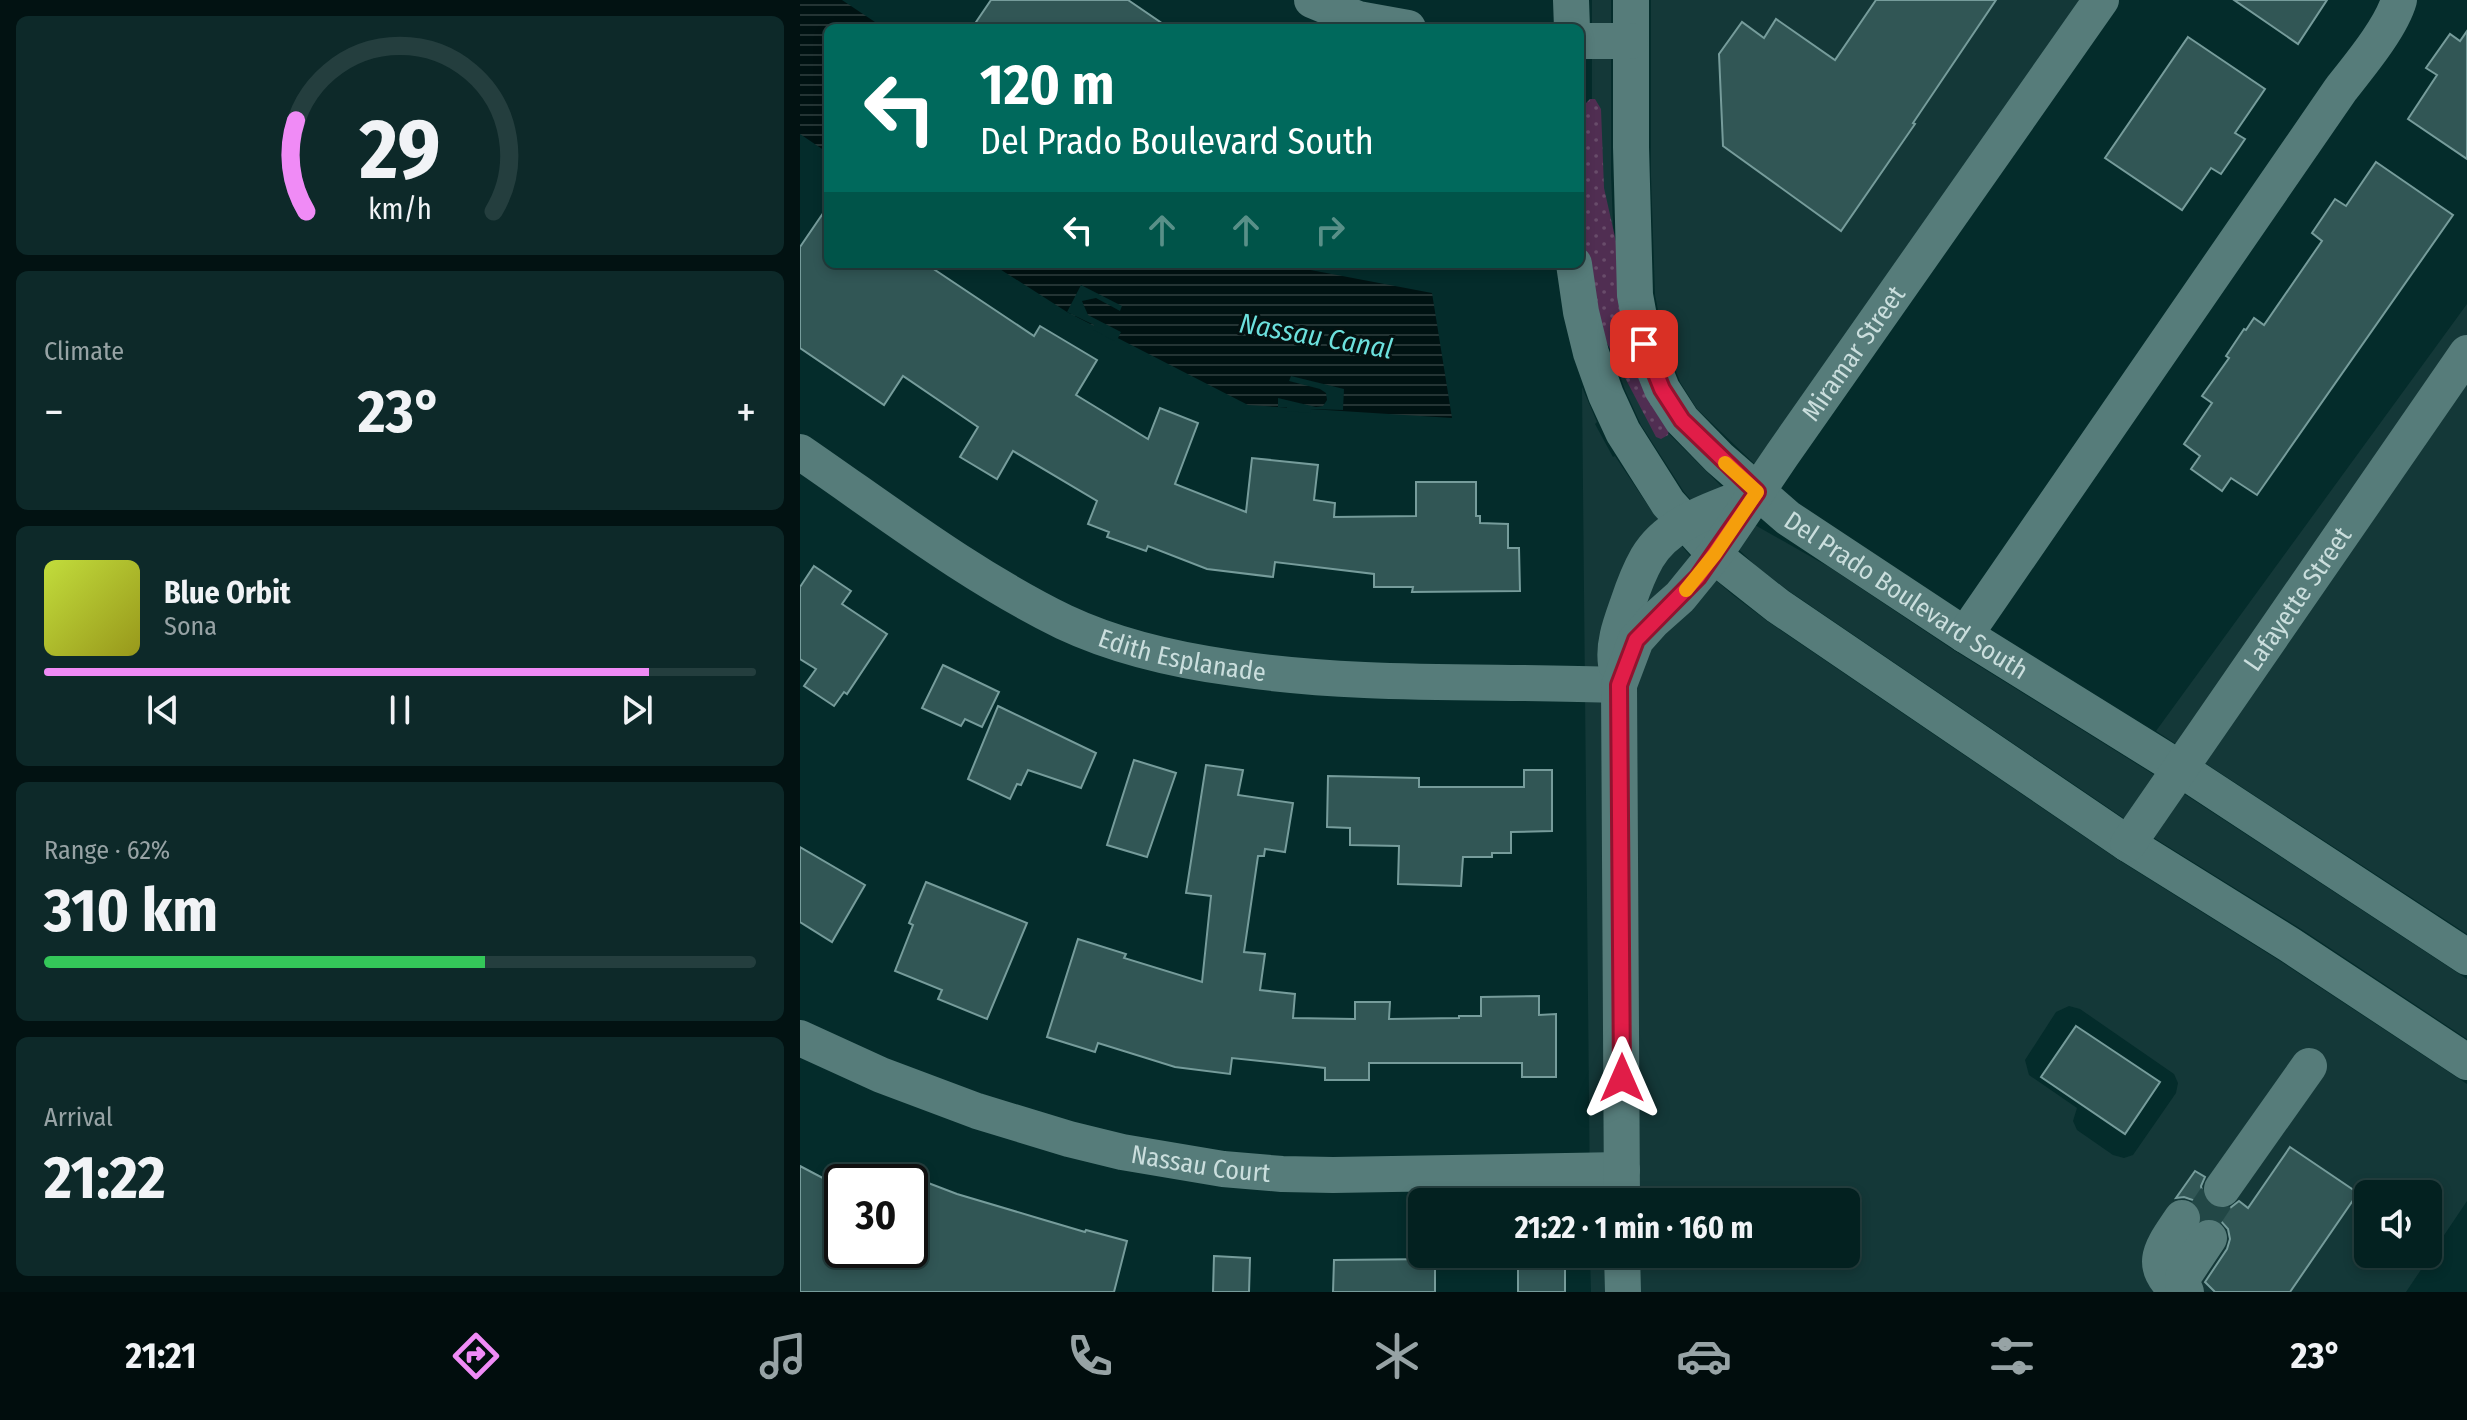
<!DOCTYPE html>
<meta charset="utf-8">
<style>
body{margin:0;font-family:"Fira Sans Condensed",sans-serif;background:#0d2929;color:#f1f3f6;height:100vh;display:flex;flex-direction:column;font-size:30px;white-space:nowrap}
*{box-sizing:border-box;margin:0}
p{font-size:26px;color:#97a3a5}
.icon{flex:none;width:44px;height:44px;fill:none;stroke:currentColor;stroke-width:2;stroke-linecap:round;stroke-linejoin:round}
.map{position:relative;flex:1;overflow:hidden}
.sheet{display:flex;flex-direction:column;gap:16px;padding:16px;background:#021212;width:800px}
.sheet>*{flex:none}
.top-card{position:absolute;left:24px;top:24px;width:760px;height:244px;border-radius:12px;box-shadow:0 4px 12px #0003,0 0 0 2px #243e3e;background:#00695c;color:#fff;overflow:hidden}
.tools{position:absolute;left:1554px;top:1180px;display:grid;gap:16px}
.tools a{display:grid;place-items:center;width:88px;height:88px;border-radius:12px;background:#032120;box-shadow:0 4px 12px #0003,0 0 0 2px #243e3e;font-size:40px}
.speed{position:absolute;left:24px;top:1164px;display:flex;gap:16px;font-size:40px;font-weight:700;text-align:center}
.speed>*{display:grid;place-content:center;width:104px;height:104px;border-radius:50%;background:#032120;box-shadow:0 4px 12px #0003,0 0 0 2px #243e3e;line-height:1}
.speed .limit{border:4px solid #111;border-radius:12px;background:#fff;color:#111}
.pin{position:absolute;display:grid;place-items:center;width:68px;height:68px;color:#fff;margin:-34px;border-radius:16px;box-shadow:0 4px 12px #0006}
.me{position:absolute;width:88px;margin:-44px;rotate:0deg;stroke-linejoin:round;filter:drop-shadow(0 0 6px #0008)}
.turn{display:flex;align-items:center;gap:28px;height:168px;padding:0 24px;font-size:36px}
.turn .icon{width:104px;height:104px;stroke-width:2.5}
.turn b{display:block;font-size:56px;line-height:68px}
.lanes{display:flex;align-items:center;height:76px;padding:0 24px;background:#0003;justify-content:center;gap:40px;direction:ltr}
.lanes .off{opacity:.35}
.big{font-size:60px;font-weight:700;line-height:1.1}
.sheet .card{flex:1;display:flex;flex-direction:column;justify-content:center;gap:12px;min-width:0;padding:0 28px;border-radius:12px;background:#0d2929}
.sheet .dial{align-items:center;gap:0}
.dial svg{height:208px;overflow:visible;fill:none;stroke:#243e3e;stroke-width:7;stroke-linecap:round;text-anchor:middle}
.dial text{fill:#f1f3f6;stroke:none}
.song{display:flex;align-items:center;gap:24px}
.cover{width:96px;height:96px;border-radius:12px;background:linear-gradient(135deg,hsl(70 70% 55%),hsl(60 70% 35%))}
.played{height:8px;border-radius:4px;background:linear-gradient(90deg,#f08bf6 85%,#243e3e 85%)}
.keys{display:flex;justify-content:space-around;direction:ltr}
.heat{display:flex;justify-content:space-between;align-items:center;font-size:44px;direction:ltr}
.charge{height:12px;border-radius:6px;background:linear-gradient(90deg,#34c759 62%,#243e3e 0)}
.trip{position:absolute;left:608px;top:1188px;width:452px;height:80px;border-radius:12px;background:#032120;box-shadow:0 4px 12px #0003,0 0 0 2px #243e3e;font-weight:700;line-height:80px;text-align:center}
.menu{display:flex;height:128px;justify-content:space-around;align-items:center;background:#010d0d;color:#97a3a5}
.menu .icon{width:56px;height:56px}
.menu .selected{color:#f08bf6}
.menu b{font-size:36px;color:#f1f3f6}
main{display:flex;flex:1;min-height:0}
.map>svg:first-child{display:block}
.built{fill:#143838;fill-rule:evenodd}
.grass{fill:url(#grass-dots)}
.water{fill:url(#water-rules)}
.pier{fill:#042c2b}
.building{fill:#315655;stroke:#769c9b;stroke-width:2}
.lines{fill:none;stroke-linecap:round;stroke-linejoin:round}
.minor-tunnel{stroke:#224746;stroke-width:36;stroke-dasharray:36 18;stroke-linecap:butt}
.minor{stroke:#567c7a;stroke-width:36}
.route-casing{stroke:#92132f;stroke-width:20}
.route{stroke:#e11d48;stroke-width:14}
.slow{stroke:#f59e0b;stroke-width:14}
.labels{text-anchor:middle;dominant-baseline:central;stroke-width:6;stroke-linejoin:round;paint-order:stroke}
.street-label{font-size:26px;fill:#cadedd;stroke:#041111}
.water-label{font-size:28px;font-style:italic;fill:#6ce0dd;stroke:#041111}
</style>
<main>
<section class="sheet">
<div class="card dial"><svg viewBox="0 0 100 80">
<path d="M14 69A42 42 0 1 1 86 69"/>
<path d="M14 69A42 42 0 0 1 10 34" stroke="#f08bf6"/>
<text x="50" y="56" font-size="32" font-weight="700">29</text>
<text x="50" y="72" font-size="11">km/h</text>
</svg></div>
<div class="card"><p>Climate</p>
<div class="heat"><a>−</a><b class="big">23°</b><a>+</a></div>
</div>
<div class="card">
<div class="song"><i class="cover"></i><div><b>Blue Orbit</b><p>Sona</p></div></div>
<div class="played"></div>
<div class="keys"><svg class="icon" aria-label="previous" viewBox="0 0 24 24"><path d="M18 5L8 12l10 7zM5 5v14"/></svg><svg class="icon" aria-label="pause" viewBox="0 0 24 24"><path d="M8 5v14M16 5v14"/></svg><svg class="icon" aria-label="next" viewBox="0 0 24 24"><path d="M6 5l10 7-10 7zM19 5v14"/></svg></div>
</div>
<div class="card"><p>Range · 62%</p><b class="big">310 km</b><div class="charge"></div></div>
<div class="card"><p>Arrival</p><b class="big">21:22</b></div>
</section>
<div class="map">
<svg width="1667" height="1292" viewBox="0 0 1667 1292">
<defs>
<pattern id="grass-dots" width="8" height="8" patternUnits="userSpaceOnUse" patternTransform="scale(2)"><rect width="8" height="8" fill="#502e52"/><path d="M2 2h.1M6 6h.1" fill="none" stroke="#684c6a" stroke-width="1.8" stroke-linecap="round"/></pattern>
<pattern id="water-rules" width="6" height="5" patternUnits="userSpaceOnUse" patternTransform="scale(2)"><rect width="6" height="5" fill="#001212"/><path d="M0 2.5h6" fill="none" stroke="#243434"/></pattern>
</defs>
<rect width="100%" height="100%" fill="#042c2b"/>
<g class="built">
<path d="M792,0H811V174L816,297L868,433L928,493L939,516L1029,567L1155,651L1369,784L1667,979V1039L1501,929L1338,828L989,591L956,566L914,526L884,492L841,425L825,390L811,350L792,206Z"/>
<path d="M851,0H1281L966,475L897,409L880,382L864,340L855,295L851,177Z"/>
<path d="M1667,304V934L1356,731Z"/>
<path d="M782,387L797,422L795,424L813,457L815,456L853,513L899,566L933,595L967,621L1317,859L1480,961L1667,1084V1201L1606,1292H791L790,1254H1046V1202H790ZM1269,1006L1280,1009L1374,1074L1378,1083L1376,1093L1333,1155L1324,1158L1313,1155L1277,1130L1273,1121L1277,1108L1229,1075L1225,1060L1256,1012ZM1568,1194H1628V1254H1568Z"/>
</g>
<path class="grass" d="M790,99H795L801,109L804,188L817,246L869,430L868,435L861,439L856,437L799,328L784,251L781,207L783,106Z"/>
<g class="water">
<path d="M0,0H42L84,28H28V153L0,134Z"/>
<path d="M192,264H479L632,293L652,418L448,405L267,312Z"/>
</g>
<g class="pier">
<path d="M281,285L322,306L320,311L296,298L282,301L288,315L321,332L316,342L292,329L294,325L267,312Z"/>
<path d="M491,376L544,389L543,410L511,409L510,413L487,411V407H478V398L516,407L523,406L527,400L526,393L520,389L489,381Z"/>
</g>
<g class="building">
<path d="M191,0H328L369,28H172Z"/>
<path d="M1076,0H1196L1113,123L1115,124L1041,231L923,146L919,54L942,22L964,38L976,19L1035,60Z"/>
<path d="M1434,0H1527L1498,44Z"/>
<path d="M1667,31V159L1608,119L1637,75L1626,68L1650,34L1660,41Z"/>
<path d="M1388,37L1465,89L1435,133L1445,139L1421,174L1411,168L1382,210L1305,158Z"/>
<path d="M1576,162L1653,215L1457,495L1431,478L1422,491L1391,469L1400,456L1384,444L1412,403L1402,396L1429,358L1426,356L1444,329L1446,330L1454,318L1464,325L1522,241L1512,233L1535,199L1546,206Z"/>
<path d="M28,206V264H126L234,336L240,326L297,360L276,395L348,439L360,408L398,423L375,484L446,512L452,458L518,465L514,500L535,503L534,517L616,516V482H676V516H680V523L708,524V548H719L720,591L612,592L613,587H574V574L475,562L473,577L407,569L348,546L346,551L307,537L309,532L288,524L297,501L213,451L197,479L160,457L178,427L103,376L84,405L0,348V247Z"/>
<path d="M14,566L51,591L42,604L87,634L47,694L44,692L34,706L4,686L16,669L0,659V587Z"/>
<path d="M143,665L199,692L182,727L165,719L161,726L122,708Z"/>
<path d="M198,706L296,753L281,788L228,770L221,785L217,784L210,799L168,779Z"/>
<path d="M334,760L376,773L347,857L307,845Z"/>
<path d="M406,765L443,770L438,795L493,803L485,852L465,849L464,856H458L444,952L465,954L460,990L495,994L493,1018L555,1019V1002H590L589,1019L659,1018V1016H681V997L739,996V1015L756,1014V1077H722V1063H569V1080H525V1068L432,1058L430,1074L375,1067L298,1043L295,1052L247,1037L278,939L326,954L324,958L402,982L411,896L386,893Z"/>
<path d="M724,770H752V831L711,832V853H692V857H663L661,886L598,884L599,846L550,845V828L527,827L528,776L619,778V787H724Z"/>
<path d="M0,847L65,885L32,942L0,922Z"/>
<path d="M126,882L227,923L187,1019L138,999L142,990L95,971L113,925L109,923Z"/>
<path d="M1276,1026L1360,1082L1325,1134L1241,1077Z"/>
<path d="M1490,1147L1558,1193L1490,1292H1415L1405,1282L1427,1249L1430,1239L1428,1229L1420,1220L1411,1217L1403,1218L1400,1208L1393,1200L1384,1197L1376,1198L1395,1171L1405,1177L1401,1186L1403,1197L1411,1206L1419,1210L1430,1208L1439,1201L1448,1208Z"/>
<path d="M0,1166L42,1188V1250H110V1176L157,1194L241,1219L285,1232L286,1230L327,1241L314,1292H0Z"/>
<path d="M414,1256L450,1258L449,1292H413Z"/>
<path d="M635,1259V1292H533L534,1260Z"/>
<rect x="718" y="1261" width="47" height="31"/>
</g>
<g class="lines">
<path class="minor-tunnel" d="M1396,1228L1422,1189"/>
<g class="minor">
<path d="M512,0L558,19L608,28"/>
<path d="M771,0L772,28"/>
<path id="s1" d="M831,0V147L835,295L844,344L862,389L882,420L919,458L988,518L1165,635L1379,768L1667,957"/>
<path d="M780,41H830"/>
<path d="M774,264L781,312L791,353L806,395L823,432L868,503L921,561L978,606L1328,844L1490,945L1667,1062"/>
<path id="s2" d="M0,452C86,511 170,576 264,622C317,647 375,660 433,668C561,687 690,680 819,685"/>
<path d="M1165,635L1541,89C1559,66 1591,28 1599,0"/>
<path d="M816,664C813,643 821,623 828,603C833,588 839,572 847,558C869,520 919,508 957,492"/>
<path id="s3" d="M1328,844L1667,353"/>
<path id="s4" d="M0,1038L81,1075L177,1111L269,1139L322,1152L423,1169L482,1174L533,1175L822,1170"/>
<path d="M1422,1189L1509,1066"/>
<path id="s5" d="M822,1202L819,685L836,640L853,621L880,597L915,554L982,455L1301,0"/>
<path d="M822,1254L823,1292"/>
<path d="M1379,1292C1346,1265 1362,1248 1382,1218"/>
<path d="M1386,1292L1383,1285V1277L1409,1238"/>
</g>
</g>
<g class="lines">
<defs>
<path id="route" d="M822,1078L819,685L836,640L898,577L957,492L882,420L862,389L844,344"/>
</defs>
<use href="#route" class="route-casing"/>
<use href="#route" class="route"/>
<path class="slow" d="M886,590L915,554L957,492L925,463"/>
</g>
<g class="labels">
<g class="street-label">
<text stroke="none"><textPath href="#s5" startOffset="926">Miramar Street</textPath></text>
<text stroke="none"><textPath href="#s1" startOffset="716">Del Prado Boulevard South</textPath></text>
<text stroke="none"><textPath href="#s3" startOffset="298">Lafayette Street</textPath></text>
<text stroke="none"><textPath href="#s2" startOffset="438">Edith Esplanade</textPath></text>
<text stroke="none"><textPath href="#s4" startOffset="422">Nassau Court</textPath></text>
</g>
<g class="water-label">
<text transform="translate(516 336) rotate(10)">Nassau Canal</text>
</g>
</g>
</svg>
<div class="tools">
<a><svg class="icon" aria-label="sound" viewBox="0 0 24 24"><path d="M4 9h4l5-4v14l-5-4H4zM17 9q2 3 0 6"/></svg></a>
</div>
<div class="speed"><div class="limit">30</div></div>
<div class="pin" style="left:844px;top:344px;background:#d93025"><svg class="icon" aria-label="arrive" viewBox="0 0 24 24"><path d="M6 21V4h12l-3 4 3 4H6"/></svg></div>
<svg class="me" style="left:822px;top:1078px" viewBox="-20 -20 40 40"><path d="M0-17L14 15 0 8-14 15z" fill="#e11d48" stroke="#fff" stroke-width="4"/></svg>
<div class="trip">21:22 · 1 min · 160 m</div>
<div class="top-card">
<div class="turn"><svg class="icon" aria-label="left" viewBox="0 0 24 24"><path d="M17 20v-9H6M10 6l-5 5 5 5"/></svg><div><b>120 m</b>Del Prado Boulevard South</div></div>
<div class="lanes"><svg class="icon" aria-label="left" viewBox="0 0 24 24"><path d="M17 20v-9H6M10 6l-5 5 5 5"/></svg><svg class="icon off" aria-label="ahead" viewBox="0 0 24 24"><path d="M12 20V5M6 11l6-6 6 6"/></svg><svg class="icon off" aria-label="ahead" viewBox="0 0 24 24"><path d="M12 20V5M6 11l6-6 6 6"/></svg><svg class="icon off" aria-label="right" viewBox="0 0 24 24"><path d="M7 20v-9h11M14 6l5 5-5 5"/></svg></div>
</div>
</div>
</main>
<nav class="menu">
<b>21:21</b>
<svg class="icon selected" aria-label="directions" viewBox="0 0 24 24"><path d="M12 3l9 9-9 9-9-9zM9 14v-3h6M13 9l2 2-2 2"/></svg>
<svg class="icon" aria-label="music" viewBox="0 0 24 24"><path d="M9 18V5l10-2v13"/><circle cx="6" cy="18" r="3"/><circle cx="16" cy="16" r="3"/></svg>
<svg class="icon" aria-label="phone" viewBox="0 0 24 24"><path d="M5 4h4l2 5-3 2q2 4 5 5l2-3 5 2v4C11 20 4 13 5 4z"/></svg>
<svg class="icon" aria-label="climate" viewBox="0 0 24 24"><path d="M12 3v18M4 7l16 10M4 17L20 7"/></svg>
<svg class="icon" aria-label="car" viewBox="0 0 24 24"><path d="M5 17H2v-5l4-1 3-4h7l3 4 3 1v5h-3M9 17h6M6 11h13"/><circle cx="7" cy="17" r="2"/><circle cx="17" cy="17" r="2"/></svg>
<svg class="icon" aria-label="filters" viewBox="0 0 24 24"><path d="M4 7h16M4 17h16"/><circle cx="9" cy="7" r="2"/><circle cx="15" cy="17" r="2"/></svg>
<b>23°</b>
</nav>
